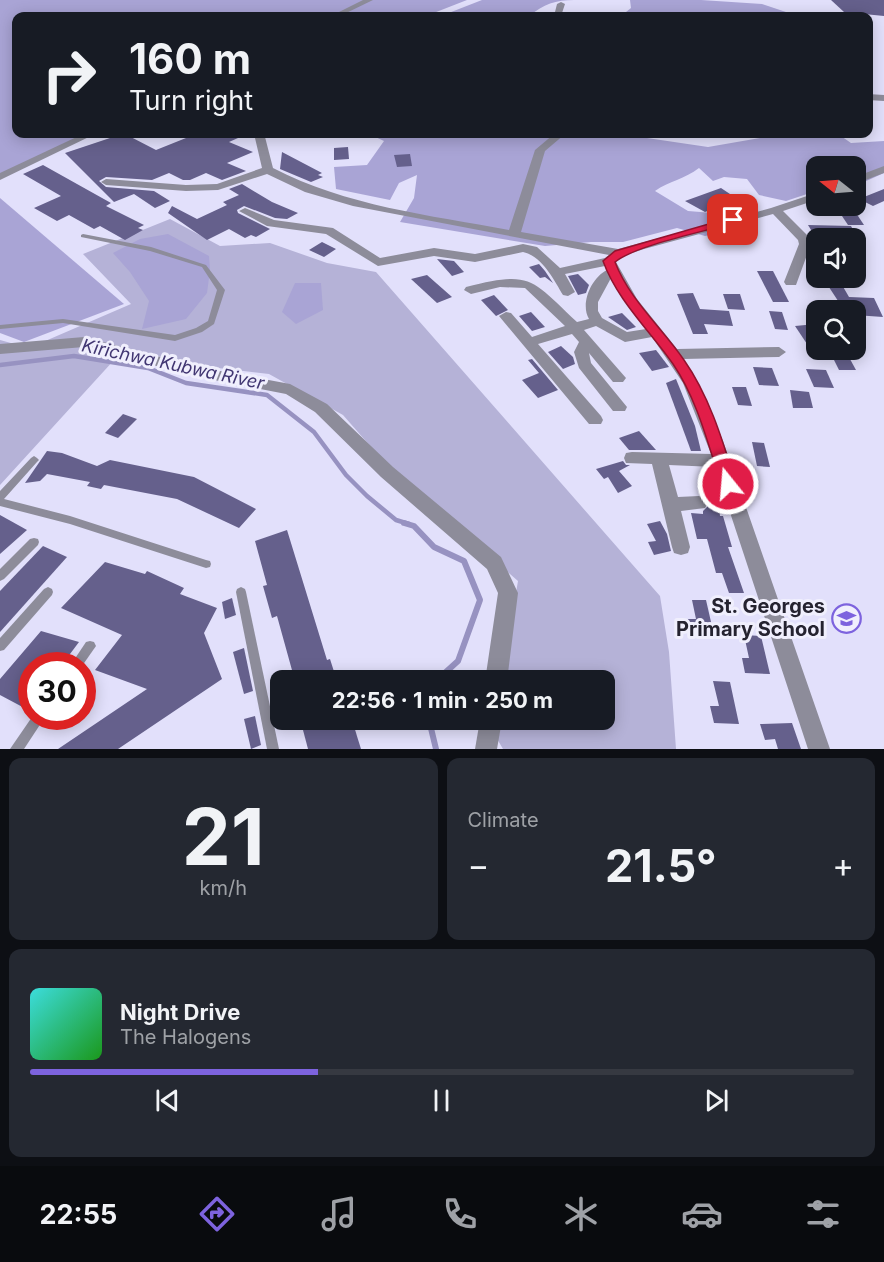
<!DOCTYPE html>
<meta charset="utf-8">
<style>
body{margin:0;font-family:Inter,sans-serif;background:#242831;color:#f1f3f6;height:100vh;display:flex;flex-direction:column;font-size:22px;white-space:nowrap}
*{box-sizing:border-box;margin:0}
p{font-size:20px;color:#9ea1a6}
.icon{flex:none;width:33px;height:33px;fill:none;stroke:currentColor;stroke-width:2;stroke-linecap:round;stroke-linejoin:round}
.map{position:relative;height:749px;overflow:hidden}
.drawer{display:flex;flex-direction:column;gap:9px;padding:9px;background:#0d0f14;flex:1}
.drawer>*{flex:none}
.banner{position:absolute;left:12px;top:12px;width:861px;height:126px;border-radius:12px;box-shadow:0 3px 15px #0003;background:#171b24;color:#f1f3f6;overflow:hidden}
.needle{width:39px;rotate:287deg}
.tools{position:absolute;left:806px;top:156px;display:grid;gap:12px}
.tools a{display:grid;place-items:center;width:60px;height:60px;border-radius:12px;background:#171b24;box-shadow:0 3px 15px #0003;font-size:30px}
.speed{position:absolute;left:18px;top:652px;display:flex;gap:12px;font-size:30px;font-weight:700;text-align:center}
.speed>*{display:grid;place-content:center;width:78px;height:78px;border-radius:50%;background:#171b24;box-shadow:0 3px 15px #0003;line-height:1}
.speed .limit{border:9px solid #d22;background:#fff;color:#111}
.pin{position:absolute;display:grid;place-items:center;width:51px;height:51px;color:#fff;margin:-26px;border-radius:12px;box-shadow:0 3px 9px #0006}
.me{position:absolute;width:66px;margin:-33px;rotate:343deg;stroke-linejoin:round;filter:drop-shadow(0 0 4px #0008)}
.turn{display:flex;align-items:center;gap:21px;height:126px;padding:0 18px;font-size:27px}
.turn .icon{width:78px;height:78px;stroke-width:2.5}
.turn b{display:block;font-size:42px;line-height:51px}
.big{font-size:45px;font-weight:700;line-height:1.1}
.drawer .widget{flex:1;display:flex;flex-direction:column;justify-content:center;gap:9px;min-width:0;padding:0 21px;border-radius:12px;background:#242831}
.drawer .dial{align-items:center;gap:0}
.dial b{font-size:78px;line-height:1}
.song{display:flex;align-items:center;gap:18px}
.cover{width:72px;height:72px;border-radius:9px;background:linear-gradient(135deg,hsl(180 70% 55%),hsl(120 70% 35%))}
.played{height:6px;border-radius:3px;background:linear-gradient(90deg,#7d63de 35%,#363941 35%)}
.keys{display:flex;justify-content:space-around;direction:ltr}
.heat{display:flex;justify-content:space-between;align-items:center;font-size:33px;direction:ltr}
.drawer .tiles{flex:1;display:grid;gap:9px;grid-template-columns:1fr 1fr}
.widget:last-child{grid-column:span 2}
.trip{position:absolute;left:270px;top:670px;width:345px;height:60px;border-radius:12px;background:#171b24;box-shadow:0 3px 15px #0003;font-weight:700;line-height:60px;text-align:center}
.tabs{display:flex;height:96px;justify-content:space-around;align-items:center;background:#090b0e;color:#9ea1a6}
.tabs .icon{width:42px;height:42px}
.tabs .active{color:#7d63de}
.tabs b{font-size:27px;color:#f1f3f6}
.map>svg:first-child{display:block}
.green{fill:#b5b2d7}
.forest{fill:#a9a4d5}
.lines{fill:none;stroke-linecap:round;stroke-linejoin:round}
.stream-far1{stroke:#9792c1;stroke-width:4.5}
.stream{stroke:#9792c1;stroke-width:6}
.building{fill:#65608c}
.service{fill:#8d8c9a;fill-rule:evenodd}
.minor{fill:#8d8c9a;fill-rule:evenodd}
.route{fill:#e11d48;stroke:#92132f;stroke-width:1.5}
.labels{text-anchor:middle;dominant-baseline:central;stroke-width:6;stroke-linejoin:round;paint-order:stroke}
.water-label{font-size:18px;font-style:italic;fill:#413672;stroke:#f0effd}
.near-poi-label{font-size:20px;font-weight:bold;fill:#252330;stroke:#f0effd;text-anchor:end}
</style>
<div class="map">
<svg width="884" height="749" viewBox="0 0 884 749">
<rect width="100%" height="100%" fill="#e2e0fb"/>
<path class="green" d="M170,219L220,246L270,243L327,263L376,272L660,596L669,652L676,749H503L493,732L495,720H604V681H501L518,581L386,464L343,415L269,374L193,365L125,348L0,485V340L29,348L131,304L83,254Z"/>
<g class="forest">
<path d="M0,0H467L426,16H16V134H87L0,174Z"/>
<path d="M482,0H574C556,0 543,4 530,16H441Z"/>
<path d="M630,0H701L762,4L795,15L696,16C687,12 673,11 665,16H621L631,8Z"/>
<path d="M369,134H646L647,138L708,147L760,138L756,134H838L851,143L884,141V173L855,186V166H816V191L786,201L759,195L747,179L724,177L713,181L699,168C685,179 669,181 655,191L688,211L725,214L752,225L705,236L677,228L623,242H591L545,246L400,222L414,198L417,175L399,183L390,200L336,189L334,167L367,165L384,141Z"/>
<path d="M0,198L124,304L24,342L0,333Z"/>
<path d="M168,234L209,256L210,270L207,293L186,319L142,329L149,301L130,272L113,253L140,239Z"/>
<path d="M295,283H321L323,310L296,324L282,312Z"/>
</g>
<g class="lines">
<path class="stream-far1" d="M0,365L74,356L148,368L186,383L267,395L314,432L346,475L367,496L396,520L409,524"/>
<g class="stream">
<path d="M404,523L414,526L434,547L464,561L480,600L458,661L436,681"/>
<path d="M429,720L436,749"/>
</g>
</g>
<g class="building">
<path d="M831,0H884V16L844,12Z"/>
<path d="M101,134H125L156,150L196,134H247L229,142L253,152L227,163L246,171L222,180L206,173L190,180H183L169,173L152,180L106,177L99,181L106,187L154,191L170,201L155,208L134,194L114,202L65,153L110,138Z"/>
<path d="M348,147L349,159L334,160V148Z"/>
<path d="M282,152L322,173L318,175L323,177L311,182L280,169Z"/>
<path d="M410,154L412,166L397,167L394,155Z"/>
<path d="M43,165L111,203L106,206L144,225L138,228L143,230L125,240L100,226L94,229L69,215L57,221L34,208L61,196L23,174Z"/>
<path d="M242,184L272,202L298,213L287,219L275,218L244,206L237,210L238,213L270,229L256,237L251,235L245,238L229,229L207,240L168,213L172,206L197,219L227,205L223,202L239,195L229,189Z"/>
<path d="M721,188L736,198L733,199L735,200L705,212L685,201Z"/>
<path d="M884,189V201L873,206L859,199Z"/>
<path d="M836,207H852L864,225H848Z"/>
<path d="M808,225L851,226L858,238H816Z"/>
<path d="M322,242L336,249L324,257L309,250Z"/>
<path d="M437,259L454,261L464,272L452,276Z"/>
<path d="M539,264L545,271L553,283L545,277L540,278L529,267Z"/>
<path d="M757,271H773L789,302H773Z"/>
<path d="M578,274L589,285L586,293L578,295L568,276Z"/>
<path d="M427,275L452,297L437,303L411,279Z"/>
<path d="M823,278H838L849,297L874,298L883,317L855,315V310H844Z"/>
<path d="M693,293L700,309L729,311L733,326L704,324L708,334H693L677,294Z"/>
<path d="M723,294H740L745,310L728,309Z"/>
<path d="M494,295L508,310L496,316L481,300Z"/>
<path d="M769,311L782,312L788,330L775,329Z"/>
<path d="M531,312L545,327L532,331L519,316Z"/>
<path d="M622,313L636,327L627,330L608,317Z"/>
<path d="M816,324V343L807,344L795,326Z"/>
<path d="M561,346L573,357L575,364L563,369L548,352Z"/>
<path d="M656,350L669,367L652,371L639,353Z"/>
<path d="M829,350H845L856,370H839Z"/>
<path d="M532,359L558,390L538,398L522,380L539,373L528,360Z"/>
<path d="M753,367L772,368L779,386L759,385Z"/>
<path d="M806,369L826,370L834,388L814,387Z"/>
<path d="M676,379L695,426L701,451H691L666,383Z"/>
<path d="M732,387H746L752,406L738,405Z"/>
<path d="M790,390L809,392L813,408H793Z"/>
<path d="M123,414L137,419L118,438L105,433Z"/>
<path d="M639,431L656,450H629L619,438Z"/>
<path d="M752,442L764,443L770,467L757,466Z"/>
<path d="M47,451L62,453L97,466L110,460L194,477L256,509L239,528L177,499L104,485L101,489L87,486L90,482L47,474L40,481L25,483Z"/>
<path d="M623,461L626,465H630L619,471L632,486L618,493L608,477L604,479L596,469Z"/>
<path d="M699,479L716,481L720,516H723L732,547H728L744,593H729L722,573H716L707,539H697L691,513L703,514V511L710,504L707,497L701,494Z"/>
<path d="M0,515L27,530L0,554Z"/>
<path d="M660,521L667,534L671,551L654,555L648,542L656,541L647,524Z"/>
<path d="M287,530L327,660L330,659L337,681H295L277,616L272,618L263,586L267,585L255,541Z"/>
<path d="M43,546L67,557L0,632V591Z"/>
<path d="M105,562L145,574L147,571L184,588L180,594L217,608L204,633L222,679L118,749H58L147,689L95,670L122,635L61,608Z"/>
<path d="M232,598L236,615L225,619L222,602Z"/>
<path d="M692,600H706L714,635L692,634L688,619H696Z"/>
<path d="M41,631L79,642L61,666H32V712L0,695V679Z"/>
<path d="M744,635L761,636L770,674L745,673L742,658H749Z"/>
<path d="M244,648L253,691L244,694L233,652Z"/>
<path d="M713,681L730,682L739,724L714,723L710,706H719Z"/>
<path d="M255,716L261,745L251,749L244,719Z"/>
<path d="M328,720H352L361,749H308L303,730Z"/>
<path d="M792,723L801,749H778L775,739L765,740L760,724Z"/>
</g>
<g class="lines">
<g class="service">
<path d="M83,234L151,247L206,265L225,290L214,324L202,332L175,341L63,323L0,329V325L63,319L175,335L196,328L208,321L217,290L202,267L150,251L81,237V235Z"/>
<path d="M34,456L37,458L39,460L37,462L4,499L70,516L206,560L210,561L211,564L210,567L206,568L70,524L0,506V491L31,458Z"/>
<path d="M34,538L38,539L39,542L38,545L4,579L0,581V569L30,539Z"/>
<path d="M48,587L52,589L53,592L52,595L4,650L0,651V638L44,589Z"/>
<path d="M241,587L245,589L246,592L279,749H267L236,592L237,589Z"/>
<path d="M90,641L94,642L96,646L82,666H70L86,642Z"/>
<path d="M32,717H45L24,749H10Z"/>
</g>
<g class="minor">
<path d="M363,0H373L340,16H331Z"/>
<path d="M561,2L565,4L561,16H554L557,4Z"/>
<path d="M868,94L884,95V101L868,100Z"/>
<path d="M83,134H95L0,180V173Z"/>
<path d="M251,134H262L265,137L273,168C346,206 429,215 509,230L535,150L554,134H565L545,151L521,232L618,249L771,208L816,193V200L783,211L808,236L811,244L796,285H786L784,282L799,244L798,240L773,214L644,249L623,256L616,262L637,299L677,349L779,347L786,352L779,357L683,359L703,393L723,441L830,749H808L715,467L669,465L678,497L699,496L705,498L708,503L705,508L681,511L690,547L688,553L681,555L674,553L672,547L652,464L626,463L624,458L626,453L632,452L711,454L683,383L652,337L625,342L596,326L584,330L626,378L623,382H613L589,353L591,363L627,407L625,411H613L579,368L574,352L579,342L572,334L538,344L601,416L603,420L601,424H589L499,316L506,312L511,313L532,337L565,326L525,288L500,287L471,294L464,290L466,287C532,270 531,279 577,322L589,319C580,304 591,278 607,270L605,266L565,274L575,292L568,296L563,295C554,280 542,256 523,252L475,262L434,256L378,266L326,234L267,226L239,211L245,208L274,220L333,228L380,258L434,248L475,254L523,244L537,247L560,268L605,258L609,255L353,206L305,192L267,174L218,190L186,191L106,185L101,182L106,179L186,185L217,184L262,168L255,138ZM611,278L646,329L627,332L602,318L598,311V302Z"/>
<path d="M884,166V173L855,184V177Z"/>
<path d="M84,337L199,367L290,384L327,404L393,467L501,557L518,593L507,681H485L498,593L487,569L381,477L315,412L286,394L199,377L84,347L0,354V344Z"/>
<path d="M480,720H502L497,749H475Z"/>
</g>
</g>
<path class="route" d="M733,217L737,218V222C707,231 636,245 615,262C629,299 662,328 684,360C710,397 723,442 736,484L734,488L728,490L723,488L721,484C708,444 697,399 673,364C650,331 617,300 603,261L615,251Z"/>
<defs>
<symbol id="school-ring" viewBox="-11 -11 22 22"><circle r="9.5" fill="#f0effd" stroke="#7d63de" stroke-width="1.5"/><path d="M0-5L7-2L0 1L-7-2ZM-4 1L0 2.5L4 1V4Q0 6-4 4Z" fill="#7d63de"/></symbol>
</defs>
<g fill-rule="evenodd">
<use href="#school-ring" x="830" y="602" width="33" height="33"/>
</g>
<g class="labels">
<g class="water-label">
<text transform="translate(173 364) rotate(12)">Kirichwa Kubwa River</text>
</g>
<g class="near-poi-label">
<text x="825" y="606">St. Georges<tspan x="825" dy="23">Primary School</tspan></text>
</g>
</g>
</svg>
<div class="tools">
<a><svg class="needle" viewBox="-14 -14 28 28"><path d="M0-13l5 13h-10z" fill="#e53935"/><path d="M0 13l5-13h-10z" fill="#9ea1a6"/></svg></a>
<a><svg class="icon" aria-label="sound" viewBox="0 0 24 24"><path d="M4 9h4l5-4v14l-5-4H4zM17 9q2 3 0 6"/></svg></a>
<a><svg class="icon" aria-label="search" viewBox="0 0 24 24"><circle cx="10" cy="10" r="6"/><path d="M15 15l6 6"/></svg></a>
</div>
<div class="speed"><div class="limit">30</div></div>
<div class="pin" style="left:733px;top:220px;background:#d93025"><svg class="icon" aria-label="arrive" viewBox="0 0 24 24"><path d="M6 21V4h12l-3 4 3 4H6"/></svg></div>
<svg class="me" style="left:728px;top:484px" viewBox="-20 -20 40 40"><circle r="17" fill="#e11d48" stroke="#fff" stroke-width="3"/><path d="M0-11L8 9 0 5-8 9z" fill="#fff"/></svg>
<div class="trip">22:56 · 1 min · 250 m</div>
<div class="banner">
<div class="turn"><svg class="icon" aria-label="right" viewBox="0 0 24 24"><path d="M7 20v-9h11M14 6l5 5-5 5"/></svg><div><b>160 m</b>Turn right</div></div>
</div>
</div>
<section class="drawer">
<div class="tiles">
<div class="widget dial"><b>21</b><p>km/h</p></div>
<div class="widget"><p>Climate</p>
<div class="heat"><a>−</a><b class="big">21.5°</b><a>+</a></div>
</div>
<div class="widget">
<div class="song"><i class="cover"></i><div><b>Night Drive</b><p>The Halogens</p></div></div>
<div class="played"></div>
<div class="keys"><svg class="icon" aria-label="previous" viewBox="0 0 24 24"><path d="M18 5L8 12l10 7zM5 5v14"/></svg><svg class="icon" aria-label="pause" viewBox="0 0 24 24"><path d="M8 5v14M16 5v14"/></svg><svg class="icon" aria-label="next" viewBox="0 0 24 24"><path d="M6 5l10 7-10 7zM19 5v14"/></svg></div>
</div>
</div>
</section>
<nav class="tabs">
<b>22:55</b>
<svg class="icon active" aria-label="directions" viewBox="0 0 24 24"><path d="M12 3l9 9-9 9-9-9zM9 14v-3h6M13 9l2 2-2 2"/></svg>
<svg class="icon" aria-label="music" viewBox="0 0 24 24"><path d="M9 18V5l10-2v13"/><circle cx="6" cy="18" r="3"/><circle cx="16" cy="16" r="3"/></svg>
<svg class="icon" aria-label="phone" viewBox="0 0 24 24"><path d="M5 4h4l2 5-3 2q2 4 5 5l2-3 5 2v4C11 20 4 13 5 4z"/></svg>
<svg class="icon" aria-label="climate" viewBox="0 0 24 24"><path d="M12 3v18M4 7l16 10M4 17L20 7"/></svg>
<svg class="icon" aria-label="car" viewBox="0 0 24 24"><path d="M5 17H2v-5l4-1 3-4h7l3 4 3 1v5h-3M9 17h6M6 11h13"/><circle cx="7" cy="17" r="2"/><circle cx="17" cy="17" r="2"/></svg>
<svg class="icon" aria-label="filters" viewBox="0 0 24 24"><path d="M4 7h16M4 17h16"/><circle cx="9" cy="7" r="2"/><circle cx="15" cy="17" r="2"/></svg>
</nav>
